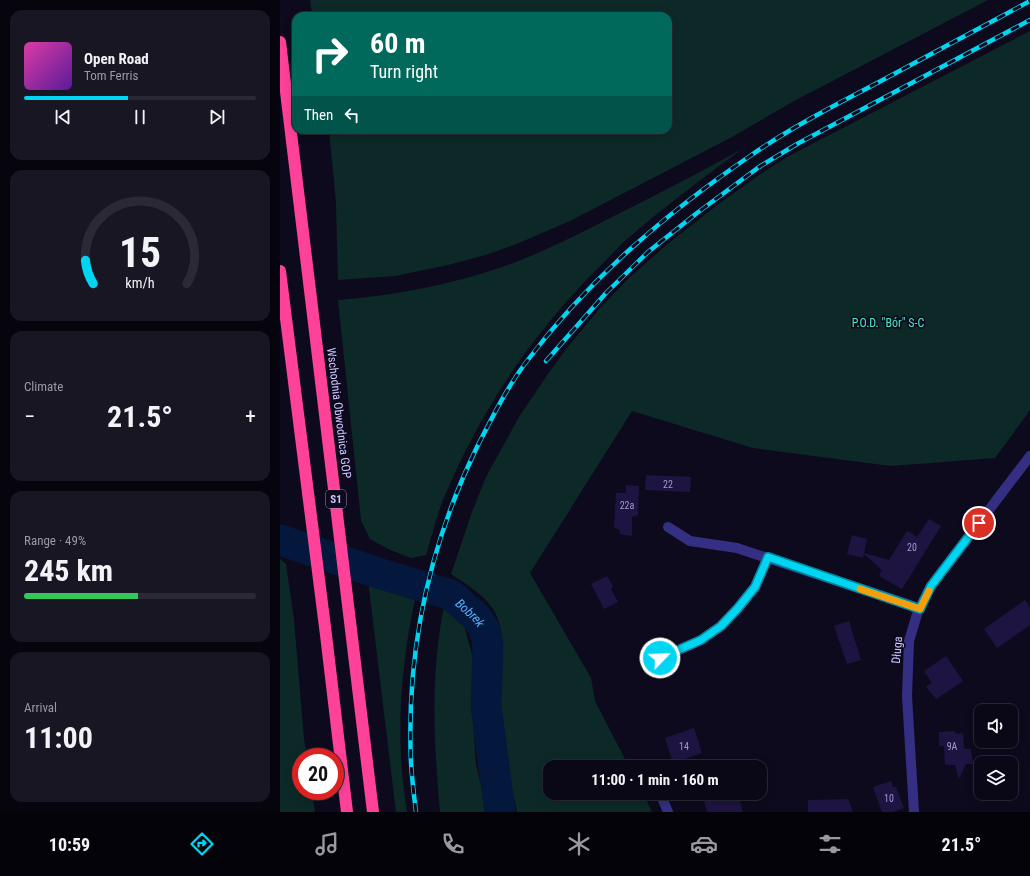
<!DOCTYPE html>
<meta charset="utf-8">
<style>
body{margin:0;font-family:"Roboto Condensed",sans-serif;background:#181623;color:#f1f3f6;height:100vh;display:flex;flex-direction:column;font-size:15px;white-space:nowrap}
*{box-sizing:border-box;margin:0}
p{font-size:13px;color:#999aa1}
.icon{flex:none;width:22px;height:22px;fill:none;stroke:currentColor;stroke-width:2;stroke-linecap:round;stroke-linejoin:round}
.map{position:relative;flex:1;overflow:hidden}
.drawer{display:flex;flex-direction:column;gap:10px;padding:10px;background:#06040c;width:280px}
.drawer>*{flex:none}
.banner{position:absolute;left:12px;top:12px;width:380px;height:122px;border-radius:12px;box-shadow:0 2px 10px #0003,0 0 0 1px #2a2935;background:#00695c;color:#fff;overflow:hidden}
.controls{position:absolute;left:694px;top:704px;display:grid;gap:8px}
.controls a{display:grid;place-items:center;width:44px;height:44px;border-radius:8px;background:#0a0816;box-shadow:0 2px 10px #0003,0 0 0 1px #2a2935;font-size:20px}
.speed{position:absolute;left:12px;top:748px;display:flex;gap:8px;font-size:20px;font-weight:700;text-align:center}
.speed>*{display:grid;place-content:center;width:52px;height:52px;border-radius:50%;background:#0a0816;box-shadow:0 2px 10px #0003,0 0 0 1px #2a2935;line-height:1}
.speed .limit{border:6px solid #d22;background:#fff;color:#111}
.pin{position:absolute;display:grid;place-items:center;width:34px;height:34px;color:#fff;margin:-17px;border:2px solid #fff;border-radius:50%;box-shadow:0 1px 4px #0007}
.me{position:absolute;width:44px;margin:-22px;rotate:66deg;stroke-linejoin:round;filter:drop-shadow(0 0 3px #0008)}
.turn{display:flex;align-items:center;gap:14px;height:84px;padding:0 12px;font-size:18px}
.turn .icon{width:52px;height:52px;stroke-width:2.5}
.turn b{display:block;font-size:28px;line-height:34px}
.then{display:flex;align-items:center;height:38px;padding:0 12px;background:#0003;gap:8px;font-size:15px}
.big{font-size:30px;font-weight:700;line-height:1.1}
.drawer .widget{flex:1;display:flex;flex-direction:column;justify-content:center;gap:6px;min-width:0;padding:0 14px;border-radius:12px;background:#181623}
.drawer .dial{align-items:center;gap:0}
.dial svg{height:104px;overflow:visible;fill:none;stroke:#2a2935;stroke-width:7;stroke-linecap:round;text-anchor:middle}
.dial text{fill:#f1f3f6;stroke:none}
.song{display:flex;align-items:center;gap:12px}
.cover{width:48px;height:48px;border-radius:6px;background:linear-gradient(135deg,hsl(320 70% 55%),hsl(270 70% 35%))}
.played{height:4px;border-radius:2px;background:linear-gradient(90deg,#00d5f2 45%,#2a2935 45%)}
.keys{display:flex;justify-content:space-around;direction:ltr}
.heat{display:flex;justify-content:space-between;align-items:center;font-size:22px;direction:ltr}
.charge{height:6px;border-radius:3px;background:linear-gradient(90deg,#34c759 49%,#2a2935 0)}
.trip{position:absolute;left:263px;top:760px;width:224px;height:40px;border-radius:12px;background:#0a0816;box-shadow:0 2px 10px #0003,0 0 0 1px #2a2935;font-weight:700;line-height:40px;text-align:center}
.tab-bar{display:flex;height:64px;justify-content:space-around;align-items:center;background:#040309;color:#999aa1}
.tab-bar .icon{width:28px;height:28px}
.tab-bar .selected{color:#00d5f2}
.tab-bar b{font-size:18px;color:#f1f3f6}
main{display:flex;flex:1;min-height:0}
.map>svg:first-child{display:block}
.green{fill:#0c2928}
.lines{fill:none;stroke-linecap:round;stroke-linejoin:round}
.river{stroke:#04183d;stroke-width:31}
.building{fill:#1e1441}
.service{stroke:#342f83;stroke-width:10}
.minor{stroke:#342f83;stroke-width:10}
.motorway{stroke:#ff4299;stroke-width:12}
.rail-casing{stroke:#00d5f2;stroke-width:4.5}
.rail{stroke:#0e0a1e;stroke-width:3;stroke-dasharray:9;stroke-linecap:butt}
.route-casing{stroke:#008a9d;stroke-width:10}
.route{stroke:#00d5f2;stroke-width:7}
.slow{stroke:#f59e0b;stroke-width:7}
.labels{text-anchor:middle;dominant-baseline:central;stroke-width:3.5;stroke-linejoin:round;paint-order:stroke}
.number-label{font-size:10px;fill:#a39ad0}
.shield{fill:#0e0a1e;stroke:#958ebc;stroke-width:1}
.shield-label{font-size:11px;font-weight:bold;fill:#cfc7ff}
.park-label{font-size:12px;fill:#47ebc5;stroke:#0e0a1e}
.street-label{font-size:12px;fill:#cfc7ff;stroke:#0e0a1e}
.water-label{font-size:13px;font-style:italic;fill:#55adff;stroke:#0e0a1e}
</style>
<main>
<section class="drawer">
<div class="widget">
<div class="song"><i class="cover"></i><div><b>Open Road</b><p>Tom Ferris</p></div></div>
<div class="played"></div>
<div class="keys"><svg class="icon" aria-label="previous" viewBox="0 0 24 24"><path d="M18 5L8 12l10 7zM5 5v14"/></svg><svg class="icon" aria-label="pause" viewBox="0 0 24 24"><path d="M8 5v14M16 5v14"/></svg><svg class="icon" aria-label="next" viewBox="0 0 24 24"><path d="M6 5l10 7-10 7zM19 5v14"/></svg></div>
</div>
<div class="widget dial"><svg viewBox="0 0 100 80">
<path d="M14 69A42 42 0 1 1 86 69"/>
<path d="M14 69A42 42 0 0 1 8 51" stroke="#00d5f2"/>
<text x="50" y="56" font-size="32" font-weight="700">15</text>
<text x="50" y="72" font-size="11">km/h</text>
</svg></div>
<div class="widget"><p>Climate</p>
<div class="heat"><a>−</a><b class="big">21.5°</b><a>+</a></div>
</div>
<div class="widget"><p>Range · 49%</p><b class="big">245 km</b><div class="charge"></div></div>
<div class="widget"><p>Arrival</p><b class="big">11:00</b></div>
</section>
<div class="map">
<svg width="750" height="812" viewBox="0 0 750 812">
<rect width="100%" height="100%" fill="#0e0a1e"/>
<g class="green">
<path d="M30,0H708L514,101L452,137L290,221L239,243L209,254L168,265L115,276L58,280L56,202L49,130H388V16H32Z"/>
<path d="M750,31V410L715,458L611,466L473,448L352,411L250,573L311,678L315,701L349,767H270V793H363L372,812H237C230,779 221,745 219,710C217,680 231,636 213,609C203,594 186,584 171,574L192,512L206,477L239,417L270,371L287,348L320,308L348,279L385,246L440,203L479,175L507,157Z"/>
<path d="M462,149C423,178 384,207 347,239C336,249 326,261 315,271C249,338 199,413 163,500C156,517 152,536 146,555L131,558L108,549L90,539L81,520L58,300C119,295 179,283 236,262C269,249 301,233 332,217C376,195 419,173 462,149Z"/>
<path d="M0,559L6,564L14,620L24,739L27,757H21V791H32L35,812H0Z"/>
<path d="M88,580L136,595C120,666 115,741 127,812H116Z"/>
<path d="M164,607L182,618L193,658L192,706L196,765L208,812H160C154,744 150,674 164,607Z"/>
</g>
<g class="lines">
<path class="river" id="s1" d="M0,540L98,573L171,595L197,618L205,630L208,645L206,706L220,812"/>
</g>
<g class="building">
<path d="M366,475L411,477L410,492L365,490Z"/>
<path d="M346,485L359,486L358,515L352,517V536L340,534L339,529L334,528L336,493H346Z"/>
<path d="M649,519L661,526L622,589L599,576L602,570L584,554L583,558L567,554L572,535L587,539L584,553L609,560L627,531L637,537Z"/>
<path d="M327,576L333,586L331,589L338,602L324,609L311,584Z"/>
<path d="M745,600L750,608V625L717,648L704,629Z"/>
<path d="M569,621L581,660L567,664L554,626Z"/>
<path d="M666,656L683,681L656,699L646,687L652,683L644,671Z"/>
<path d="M414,728L422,753L393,763L385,738Z"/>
<path d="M674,731L676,734L683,733L684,749H691L693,764H686L679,779L675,765H665L664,746H659V732Z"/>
<path d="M611,781L613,787H616L624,808L613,812H602L593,787Z"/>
<path d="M422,793H457L463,812H427Z"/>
<path d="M568,799L573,812H528V800Z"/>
</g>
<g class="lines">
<g class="service">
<path d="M388,527L410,541L457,548L627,604L640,609"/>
<path d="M380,658L421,640L441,626L458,608L475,587L488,557"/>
<path d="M380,793L388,812"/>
</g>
<path class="minor" d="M634,812L627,696L629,641L638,611L651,586L750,456"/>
<g class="motorway">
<path d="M0,42L93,812"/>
<path d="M0,271L46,635L67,812"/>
</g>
<defs>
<g id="rail">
<path d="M266,361L326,293L368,252L417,213L479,167L517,144L750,20"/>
<path d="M136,812C134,796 132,779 131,763C126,652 149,546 197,447C212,418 227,387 247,361C309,279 385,214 470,156C510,128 555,105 599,82C649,55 700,28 750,1"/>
</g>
</defs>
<use href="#rail" class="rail-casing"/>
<use href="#rail" class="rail"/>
</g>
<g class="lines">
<defs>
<path id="route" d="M380,658L421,640L441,626L458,608L475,587L488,557L640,609L651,586L699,523"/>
</defs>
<use href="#route" class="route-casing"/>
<use href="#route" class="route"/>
<path class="slow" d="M580,589L640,609L649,591"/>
</g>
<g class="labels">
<g class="number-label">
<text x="388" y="484">22</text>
<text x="347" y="505">22a</text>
<text x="632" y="547">20</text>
<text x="404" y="746">14</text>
<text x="672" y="746">9A</text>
<text x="609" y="798">10</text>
</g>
<rect class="shield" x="46" y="490" width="20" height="18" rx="3"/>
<g class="shield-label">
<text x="56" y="499">S1</text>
</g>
<g class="park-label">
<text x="608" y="323">P.O.D. "Bór" S-C</text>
</g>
<g class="street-label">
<text transform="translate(59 413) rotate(83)">Wschodnia Obwodnica GOP</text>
<text transform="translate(617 650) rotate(-85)">Długa</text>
</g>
<g class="water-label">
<text stroke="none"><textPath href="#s1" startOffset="206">Bobrek</textPath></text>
</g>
</g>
</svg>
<div class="controls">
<a><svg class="icon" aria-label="sound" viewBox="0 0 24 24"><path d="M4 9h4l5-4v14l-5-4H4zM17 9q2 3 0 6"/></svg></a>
<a><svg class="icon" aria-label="layers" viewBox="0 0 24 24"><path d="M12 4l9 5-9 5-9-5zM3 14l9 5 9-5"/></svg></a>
</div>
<div class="speed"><div class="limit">20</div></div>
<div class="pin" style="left:699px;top:523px;background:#d93025"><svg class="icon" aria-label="arrive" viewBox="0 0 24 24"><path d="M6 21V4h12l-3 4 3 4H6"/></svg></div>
<svg class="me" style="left:380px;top:658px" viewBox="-20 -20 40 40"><circle r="17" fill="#00d5f2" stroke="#fff" stroke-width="3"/><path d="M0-11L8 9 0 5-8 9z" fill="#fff"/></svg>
<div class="trip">11:00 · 1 min · 160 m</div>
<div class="banner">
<div class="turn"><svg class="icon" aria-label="right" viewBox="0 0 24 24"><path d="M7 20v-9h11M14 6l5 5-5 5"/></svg><div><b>60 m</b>Turn right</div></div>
<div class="then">Then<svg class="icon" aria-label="left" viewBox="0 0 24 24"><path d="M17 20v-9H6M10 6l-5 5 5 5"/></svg></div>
</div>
</div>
</main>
<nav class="tab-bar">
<b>10:59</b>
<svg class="icon selected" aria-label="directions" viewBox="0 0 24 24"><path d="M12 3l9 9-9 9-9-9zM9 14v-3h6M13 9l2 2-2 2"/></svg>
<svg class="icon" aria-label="music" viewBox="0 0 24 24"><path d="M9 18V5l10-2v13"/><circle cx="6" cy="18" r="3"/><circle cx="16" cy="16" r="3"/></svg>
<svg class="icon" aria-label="phone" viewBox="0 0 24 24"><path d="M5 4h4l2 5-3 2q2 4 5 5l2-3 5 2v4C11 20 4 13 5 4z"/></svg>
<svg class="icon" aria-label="climate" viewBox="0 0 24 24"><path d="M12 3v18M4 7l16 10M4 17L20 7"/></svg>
<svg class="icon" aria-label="car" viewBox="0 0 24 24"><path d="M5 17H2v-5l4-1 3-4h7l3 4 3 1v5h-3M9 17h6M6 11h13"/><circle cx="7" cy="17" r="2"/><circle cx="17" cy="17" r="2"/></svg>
<svg class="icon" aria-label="filters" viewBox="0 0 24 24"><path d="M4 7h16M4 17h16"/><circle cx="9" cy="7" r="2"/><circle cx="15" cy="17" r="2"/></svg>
<b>21.5°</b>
</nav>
